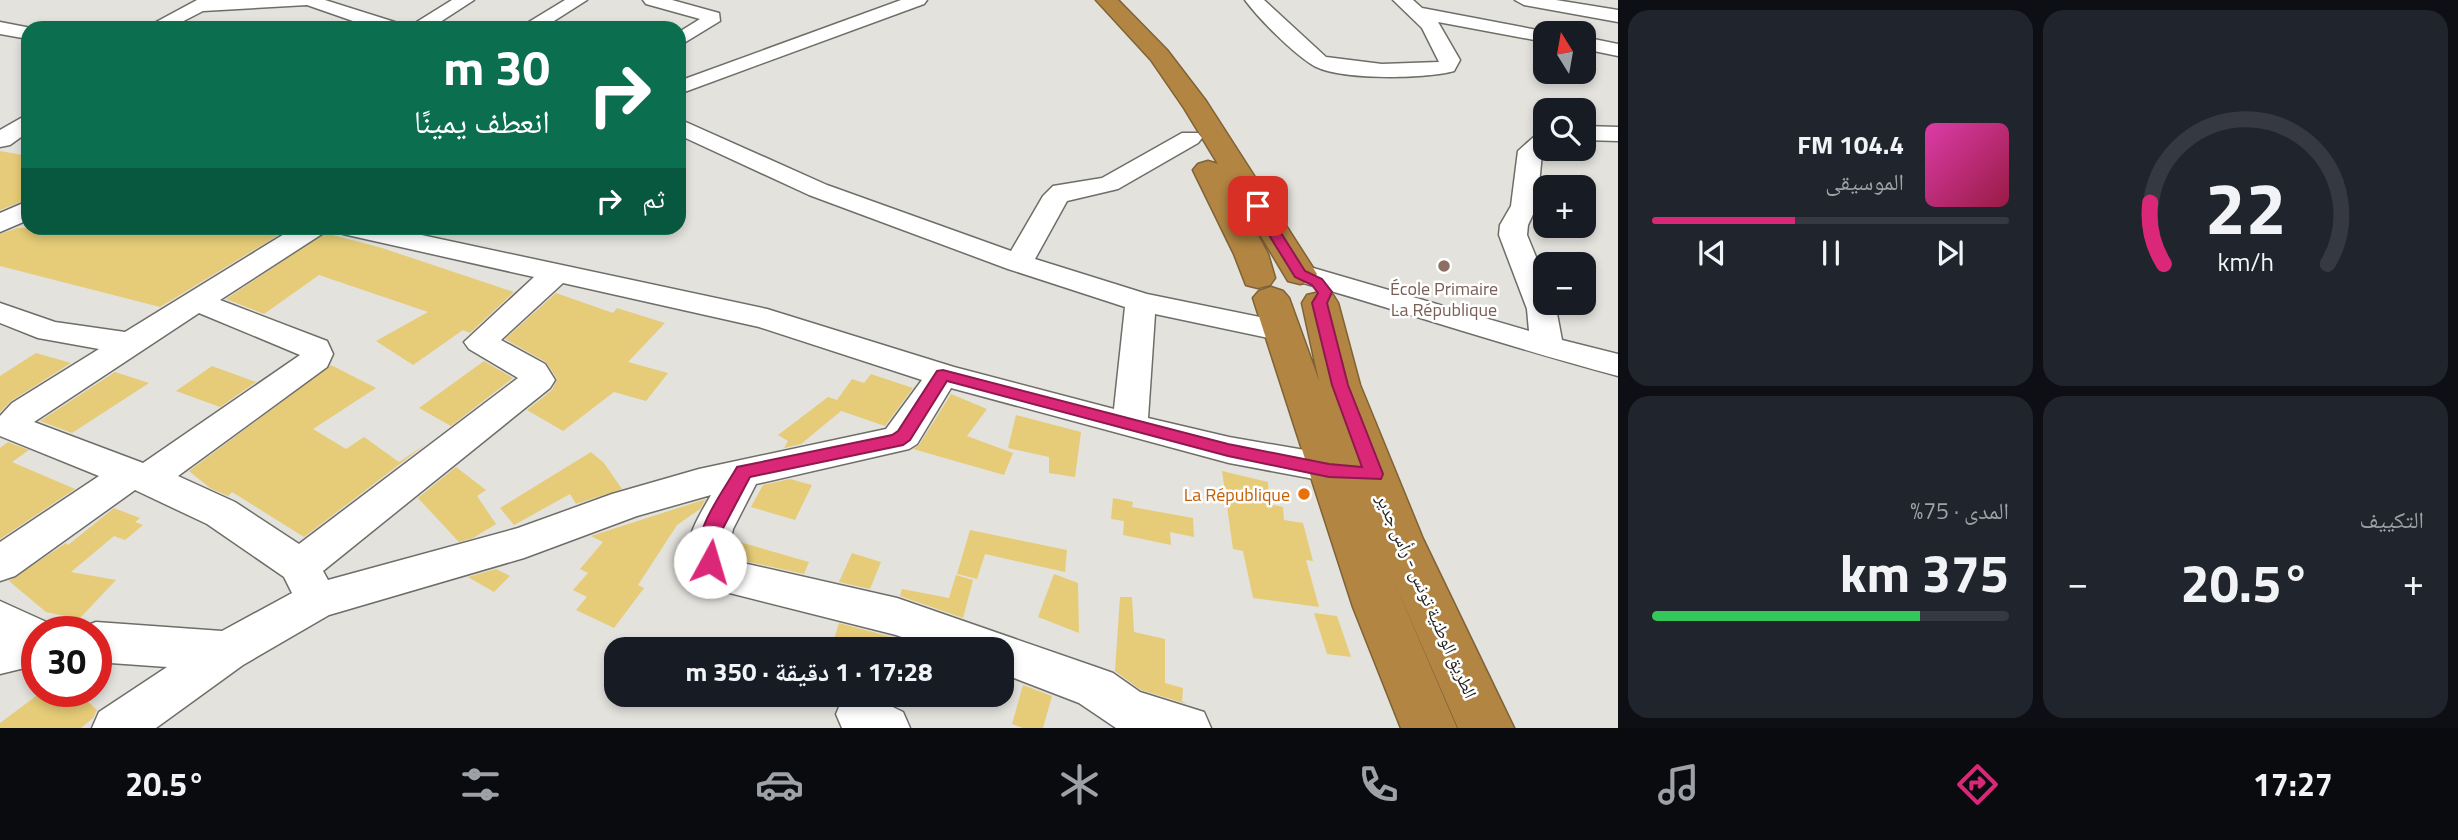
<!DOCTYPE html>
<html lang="ar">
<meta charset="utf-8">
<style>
body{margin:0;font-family:"Titillium Web","Noto Naskh Arabic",sans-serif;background:#20242c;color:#f1f3f6;direction:rtl;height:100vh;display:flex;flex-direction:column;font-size:26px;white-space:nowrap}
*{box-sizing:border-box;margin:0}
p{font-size:23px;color:#9ea1a6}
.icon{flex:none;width:38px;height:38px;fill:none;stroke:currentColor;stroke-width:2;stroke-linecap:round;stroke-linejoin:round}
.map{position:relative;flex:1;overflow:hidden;direction:ltr}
.drawer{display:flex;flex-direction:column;gap:10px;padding:10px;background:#0d0f14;width:840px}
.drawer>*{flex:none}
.guide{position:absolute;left:21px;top:21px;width:665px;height:214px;border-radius:21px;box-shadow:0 4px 10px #0003;direction:rtl;background:#0b6e4f;color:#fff;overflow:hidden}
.needle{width:46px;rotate:349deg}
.buttons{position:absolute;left:1533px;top:21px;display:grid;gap:14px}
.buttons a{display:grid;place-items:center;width:63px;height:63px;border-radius:14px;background:#171b24;box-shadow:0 4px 10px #0003;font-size:35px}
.speed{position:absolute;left:21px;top:616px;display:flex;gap:14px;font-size:35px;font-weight:700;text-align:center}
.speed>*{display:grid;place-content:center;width:91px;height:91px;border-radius:50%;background:#171b24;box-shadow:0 4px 10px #0003;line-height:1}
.speed .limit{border:10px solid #d22;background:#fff;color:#111}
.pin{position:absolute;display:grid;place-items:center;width:60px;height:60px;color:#fff;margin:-30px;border-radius:14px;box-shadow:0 4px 10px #0006}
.me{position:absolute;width:77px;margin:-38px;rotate:6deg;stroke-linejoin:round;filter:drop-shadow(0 0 5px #0008)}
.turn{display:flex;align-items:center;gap:24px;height:147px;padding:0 21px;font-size:32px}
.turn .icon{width:91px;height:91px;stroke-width:2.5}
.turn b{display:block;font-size:49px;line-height:60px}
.then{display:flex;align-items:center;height:66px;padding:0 21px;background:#0003;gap:14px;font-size:26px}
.big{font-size:52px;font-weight:700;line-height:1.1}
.drawer .card{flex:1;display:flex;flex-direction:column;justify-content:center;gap:10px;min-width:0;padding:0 24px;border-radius:21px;background:#20242c}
.drawer .dial{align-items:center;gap:0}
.dial svg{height:182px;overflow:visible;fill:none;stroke:#363941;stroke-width:7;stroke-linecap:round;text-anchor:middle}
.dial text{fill:#f1f3f6;stroke:none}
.song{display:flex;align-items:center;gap:21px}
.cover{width:84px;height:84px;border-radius:10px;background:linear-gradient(135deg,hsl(320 70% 55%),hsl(340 70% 35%))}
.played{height:7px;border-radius:4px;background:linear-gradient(90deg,#db2777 40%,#363941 40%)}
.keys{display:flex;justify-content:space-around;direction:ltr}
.heat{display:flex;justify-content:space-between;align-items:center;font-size:38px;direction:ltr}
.charge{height:10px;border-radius:5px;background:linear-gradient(90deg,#34c759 75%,#363941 0)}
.drawer .tiles{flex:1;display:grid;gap:10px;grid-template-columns:repeat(2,1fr)}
.trip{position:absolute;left:604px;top:637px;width:410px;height:70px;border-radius:21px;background:#171b24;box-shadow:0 4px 10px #0003;font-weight:700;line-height:70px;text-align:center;direction:rtl}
.dock{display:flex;height:112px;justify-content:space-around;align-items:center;background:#090b0e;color:#9ea1a6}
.dock .icon{width:49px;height:49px}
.dock .current{color:#db2777}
.dock b{font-size:32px;color:#f1f3f6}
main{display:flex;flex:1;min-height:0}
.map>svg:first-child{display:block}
.building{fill:#e6cc78}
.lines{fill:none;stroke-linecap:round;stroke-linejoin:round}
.minor-casing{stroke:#6e6d68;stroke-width:3}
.highway-casing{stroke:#7f6235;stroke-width:3}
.minor{fill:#fff;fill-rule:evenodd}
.highway{fill:#b28642;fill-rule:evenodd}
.route{fill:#db2777;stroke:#8e194d;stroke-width:2}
.education-dot{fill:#8d6e63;stroke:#fff;stroke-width:2.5}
.food-dot{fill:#e8710a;stroke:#fff;stroke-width:2.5}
.labels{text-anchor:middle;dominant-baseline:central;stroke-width:5;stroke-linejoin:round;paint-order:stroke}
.education-label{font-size:18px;fill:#785e54;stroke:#fff}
.food-label{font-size:18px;fill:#c56008;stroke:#fff;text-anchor:end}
.street-label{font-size:18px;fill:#201f1d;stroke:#fff}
</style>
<main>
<section class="drawer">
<div class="tiles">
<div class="card dial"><svg viewBox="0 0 100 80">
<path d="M14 69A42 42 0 1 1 86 69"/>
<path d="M14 69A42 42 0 0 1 8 42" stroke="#db2777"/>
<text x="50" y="56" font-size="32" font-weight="700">22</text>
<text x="50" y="72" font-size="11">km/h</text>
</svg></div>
<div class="card">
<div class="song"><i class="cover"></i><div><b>104.4 FM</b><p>الموسيقى</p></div></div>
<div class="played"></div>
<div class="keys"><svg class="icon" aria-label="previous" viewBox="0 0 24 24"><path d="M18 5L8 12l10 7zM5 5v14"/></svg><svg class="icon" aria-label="pause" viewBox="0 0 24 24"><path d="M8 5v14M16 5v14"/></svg><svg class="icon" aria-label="next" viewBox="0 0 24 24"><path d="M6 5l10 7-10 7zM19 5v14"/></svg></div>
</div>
<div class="card"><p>التكييف</p>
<div class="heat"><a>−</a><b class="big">20.5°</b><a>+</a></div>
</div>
<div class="card"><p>المدى · 75%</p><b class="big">375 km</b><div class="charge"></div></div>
</div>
</section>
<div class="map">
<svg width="1618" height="728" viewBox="0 0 1618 728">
<rect width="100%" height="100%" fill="#e3e2dd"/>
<g class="building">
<path d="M0,151L28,156V199L0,210Z"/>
<path d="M17,228H290L160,307L0,266V234Z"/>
<path d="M325,233L382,248L514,292L470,333L463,330L413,365L376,341L428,312L319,275L264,314L226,299Z"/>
<path d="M556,293L613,313L617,308L665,323L628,362L668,373L646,401L614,392L563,431L527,410L552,390L557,379L546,362L505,339Z"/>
<path d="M36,353L71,363L11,401L0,412V376Z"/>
<path d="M484,361L513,378L451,426L419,408Z"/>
<path d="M331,365L376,388L313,429L346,449L364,437L399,462L426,444L304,537L232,492L228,496L210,488L189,471Z"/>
<path d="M212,366L256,382L220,407L176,391Z"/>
<path d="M115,372L149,383L72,433L40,421Z"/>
<path d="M871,374L913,388L885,426L841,411L801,444L784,448L788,441L778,435L828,397L837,400L852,379L864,383Z"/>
<path d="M951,394L987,409L967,436L1013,453L1004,475L913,449L919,445Z"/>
<path d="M1016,415L1081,432L1075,477L1049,473V457L1008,448Z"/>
<path d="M8,442L29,450L12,462L75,489L0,539V448Z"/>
<path d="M591,452L604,463L622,489L576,504L570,494L514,525L500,508Z"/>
<path d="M456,467L486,490L477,496L496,524L473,538L459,542L418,498Z"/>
<path d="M1222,471L1268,482L1269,504L1283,507L1284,520L1303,523L1313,561L1306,560L1319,607L1253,598L1243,551L1233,549Z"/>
<path d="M790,479L812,485L795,520L751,507L763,485Z"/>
<path d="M1113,498L1133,502L1132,507L1193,518L1194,537L1170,532L1171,545L1123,535L1124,521L1111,519Z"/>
<path d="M706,499L700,509L677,525L638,585L644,588L614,628L576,610L587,597L573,590L588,573L580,569L603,542L591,536Z"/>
<path d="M114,508L140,518L135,522L143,525L125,540L114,536L71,572L116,580L79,619L46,612L9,581L66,543L68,545Z"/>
<path d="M970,530L1067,550L1065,572L985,554L977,579L957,574Z"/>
<path d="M733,540L809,562L804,574L736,559L731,552Z"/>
<path d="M852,553L881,562L870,589L839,582Z"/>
<path d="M496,569L510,576L494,592L468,577Z"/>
<path d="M1054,574L1078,583L1079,633L1038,617Z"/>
<path d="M956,575L973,580L963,618L900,596L902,589L949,598Z"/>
<path d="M1120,597H1132L1134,632L1165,639V683L1183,688L1182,701L1187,704L1141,690L1115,671Z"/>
<path d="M1314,613L1337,616L1351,657L1327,654Z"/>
<path d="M839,623L895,638L928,649H831Z"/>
<path d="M1023,685L1052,696L1043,728H1023L1012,724Z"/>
<path d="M43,691H76L97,710L93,718L81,728H0V723Z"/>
</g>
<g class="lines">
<defs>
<g id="minor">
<path d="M197,0H325L401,24L404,28H373L307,5L203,11L170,28H145Z"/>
<path d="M452,0H474L431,28H407Z"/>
<path d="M565,0H587L543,28H519Z"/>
<path d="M643,0H672L719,13L720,21L679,46V32L700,19L646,4Z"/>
<path d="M901,0H927L924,4L679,94V81Z"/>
<path d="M1245,0H1264L1326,57L1382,64L1439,62L1422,28L1393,0H1413L1422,8L1553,33H1545V42L1438,22L1460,60L1454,71C1426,79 1335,81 1311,64C1291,51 1259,19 1245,0Z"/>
<path d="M1515,0H1556L1618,10V22L1524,5Z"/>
<path d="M0,22L31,28H28V39L0,34Z"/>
<path d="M1584,37L1618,44V56L1584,49Z"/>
<path d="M28,114V132L10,145L0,147V130Z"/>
<path d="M679,119L827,185L1011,251L1043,196L1053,186L1102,178L1182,133H1198L1202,138L1198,143L1118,189L1067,201L1035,259L1147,294L1294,324L1299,331L1294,338L1283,341L1155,314L1148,418L1229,437L1351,458L1364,462L1370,472L1364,482L1351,486L1229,463L951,388L917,444L909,449L756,484L733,529L728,553L734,561L897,598L1096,667L1113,673L1140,692L1204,712L1211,728H1116L1079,703L1001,673V649H935L896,635L706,587C675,553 691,530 711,495L637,516L524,558L329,615L243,665L156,728H92L99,712L167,667L96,662V632H78L80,628L96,622L222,631L292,593L284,577L207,524L135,490L15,576L0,581V542L99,476L0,436V416L12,403L99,349L38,338L0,323V303L55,322L125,332L294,228H325L322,234L220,300L327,341L333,354L327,367L178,476L235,502L299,544L518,378L469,349L464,342L534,277L343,234L340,228H389L767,309L954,367L1114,409L1125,307L1008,269L809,195L679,135ZM563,283L759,327L922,380L886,429L699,469L612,494L518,528L328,580L323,571L550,388L555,380L545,364L501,340ZM199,313L300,355L143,463L34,422Z"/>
<path d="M1584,126L1618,127V141L1584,140Z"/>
<path d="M1545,132L1548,149L1542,153L1537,206L1528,225L1527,235L1545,279V303H1555L1562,340L1618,354V376C1509,347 1402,311 1293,280L1288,274L1293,268L1303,265L1529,331L1527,309L1499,235L1500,225L1511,206L1518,151L1537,134Z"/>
<path d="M28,201V220L0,232V213Z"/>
<path d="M0,601L53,625L56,632H37V665L0,674Z"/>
<path d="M852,695H868L903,712L910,728H842L836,714L843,698Z"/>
</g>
<g id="highway">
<path d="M1096,0H1118L1167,50L1206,101L1317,274L1312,281L1300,284L1288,281L1234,191L1268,254L1275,278L1270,285L1258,288L1246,285L1234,254L1193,170L1198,164L1208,161L1218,164L1184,108L1151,60Z"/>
<path d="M1271,287L1283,291L1289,298L1319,381L1302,303L1307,295L1320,292L1333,295L1338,303L1360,385L1423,539L1514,728H1458L1392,577L1457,728H1401L1353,607L1253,298L1259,291Z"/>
</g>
</defs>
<use href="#minor" class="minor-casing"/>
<use href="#highway" class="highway-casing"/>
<use href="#minor" class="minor"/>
<use href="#highway" class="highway"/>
</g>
<path class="route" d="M1258,202L1262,203L1305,271L1322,279L1332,292L1327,303L1348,385L1383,474L1381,479L1329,477L1228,456L947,381L910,440L903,445L750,477L721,532L717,568H703C687,536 722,494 737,467L892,435L898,431L937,371L943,370L1228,444L1329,464L1362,467L1332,385L1312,303L1318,293L1312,285L1295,277L1251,206Z"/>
<circle class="education-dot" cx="1444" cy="266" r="7"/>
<circle class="food-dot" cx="1304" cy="494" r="7"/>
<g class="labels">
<g class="education-label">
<text x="1444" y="288">École Primaire<tspan x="1444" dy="21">La République</tspan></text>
</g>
<g class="food-label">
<text x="1290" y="494">La République</text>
</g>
<g class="street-label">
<text transform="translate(1427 596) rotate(66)">الطريق الوطنية تونس - رأس جدير</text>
</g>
</g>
</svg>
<div class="buttons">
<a><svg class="needle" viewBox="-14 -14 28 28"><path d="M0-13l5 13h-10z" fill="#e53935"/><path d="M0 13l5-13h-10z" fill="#9ea1a6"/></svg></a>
<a><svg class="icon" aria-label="search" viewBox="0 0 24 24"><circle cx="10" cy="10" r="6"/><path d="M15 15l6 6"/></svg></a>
<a>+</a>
<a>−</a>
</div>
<div class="speed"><div class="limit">30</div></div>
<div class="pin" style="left:1258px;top:206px;background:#d93025"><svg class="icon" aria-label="arrive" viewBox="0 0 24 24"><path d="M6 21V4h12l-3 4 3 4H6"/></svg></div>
<svg class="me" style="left:710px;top:562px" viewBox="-20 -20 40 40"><circle r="19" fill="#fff"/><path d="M0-13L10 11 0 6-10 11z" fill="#db2777"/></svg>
<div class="trip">17:28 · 1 دقيقة · 350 m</div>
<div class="guide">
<div class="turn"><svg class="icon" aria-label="right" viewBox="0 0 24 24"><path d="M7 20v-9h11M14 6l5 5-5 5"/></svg><div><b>30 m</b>انعطف يمينًا</div></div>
<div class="then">ثم<svg class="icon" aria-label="right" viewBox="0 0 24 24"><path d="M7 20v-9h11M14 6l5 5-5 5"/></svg></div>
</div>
</div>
</main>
<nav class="dock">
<b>17:27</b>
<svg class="icon current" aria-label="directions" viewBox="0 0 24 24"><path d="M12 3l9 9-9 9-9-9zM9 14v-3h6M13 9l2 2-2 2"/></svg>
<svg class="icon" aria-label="music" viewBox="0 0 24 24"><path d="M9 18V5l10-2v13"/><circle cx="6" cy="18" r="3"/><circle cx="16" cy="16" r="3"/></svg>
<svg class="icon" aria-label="phone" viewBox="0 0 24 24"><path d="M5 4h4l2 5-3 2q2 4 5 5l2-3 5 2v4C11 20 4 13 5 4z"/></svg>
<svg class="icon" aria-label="climate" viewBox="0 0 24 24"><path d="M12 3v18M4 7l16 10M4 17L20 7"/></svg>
<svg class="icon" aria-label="car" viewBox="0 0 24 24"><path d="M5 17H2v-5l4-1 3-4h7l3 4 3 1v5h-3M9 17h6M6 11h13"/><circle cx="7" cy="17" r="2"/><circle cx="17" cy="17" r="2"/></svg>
<svg class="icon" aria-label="filters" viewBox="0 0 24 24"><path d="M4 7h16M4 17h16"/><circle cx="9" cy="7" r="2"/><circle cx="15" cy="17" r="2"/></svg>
<b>20.5°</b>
</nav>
